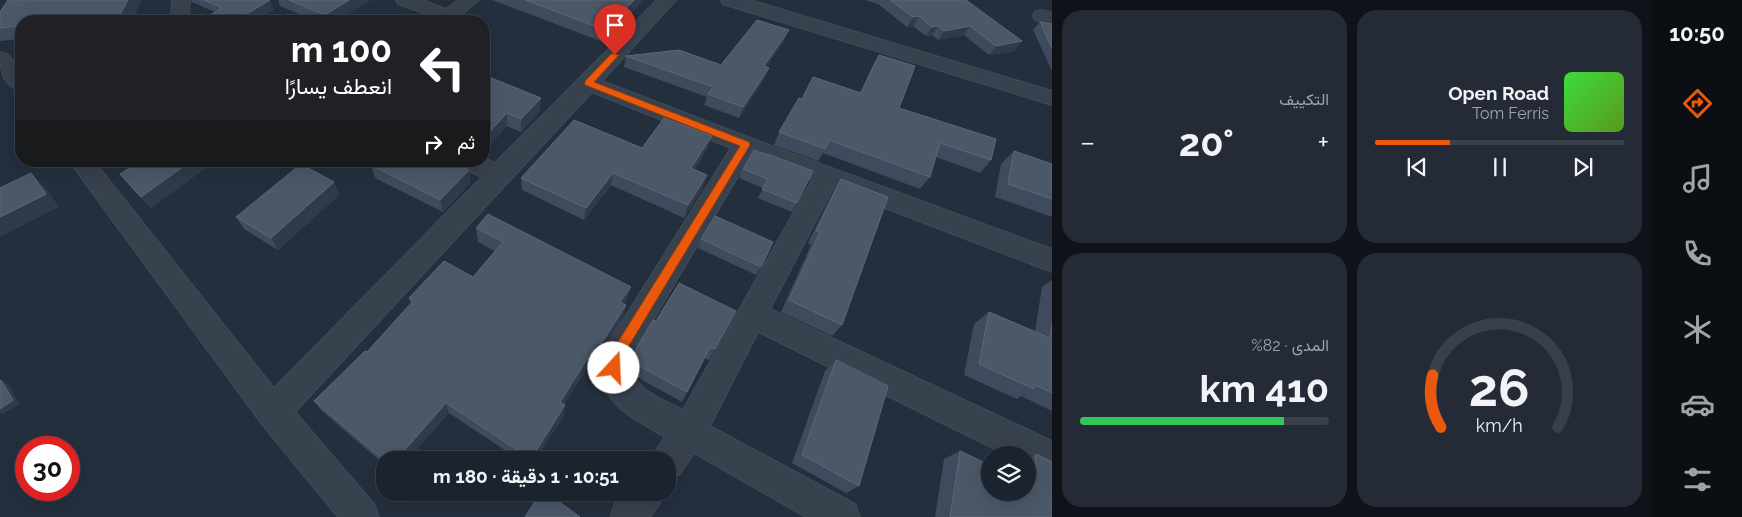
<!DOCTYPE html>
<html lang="ar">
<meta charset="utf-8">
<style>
body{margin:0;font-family:Raleway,Vazirmatn,sans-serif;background:#242b36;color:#f1f3f6;direction:rtl;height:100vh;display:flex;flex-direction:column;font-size:19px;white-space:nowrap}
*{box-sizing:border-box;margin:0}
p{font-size:16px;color:#a0a4aa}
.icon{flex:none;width:28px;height:28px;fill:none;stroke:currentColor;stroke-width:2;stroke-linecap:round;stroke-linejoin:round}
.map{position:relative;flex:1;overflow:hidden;direction:ltr}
.sheet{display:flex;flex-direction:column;gap:10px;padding:10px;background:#0f1319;width:600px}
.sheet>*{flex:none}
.banner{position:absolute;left:15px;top:15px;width:475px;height:152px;border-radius:20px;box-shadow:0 5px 20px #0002,0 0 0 1px #39404a;direction:rtl;background:#202124;color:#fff;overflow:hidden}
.controls{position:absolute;left:981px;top:446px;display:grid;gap:10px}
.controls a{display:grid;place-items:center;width:55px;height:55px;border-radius:50%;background:#1b232e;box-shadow:0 5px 20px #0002,0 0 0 1px #39404a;font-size:25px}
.speed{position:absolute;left:15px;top:436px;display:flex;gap:10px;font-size:25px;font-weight:700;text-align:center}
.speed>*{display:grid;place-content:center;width:65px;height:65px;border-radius:50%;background:#1b232e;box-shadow:0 5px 20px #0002,0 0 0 1px #39404a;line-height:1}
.speed .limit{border:8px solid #d22;background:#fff;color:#111}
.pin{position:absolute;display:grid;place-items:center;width:42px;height:42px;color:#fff;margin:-51px -21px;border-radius:50% 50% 50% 0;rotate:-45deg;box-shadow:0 0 5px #0007}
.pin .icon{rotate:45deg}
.me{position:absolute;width:55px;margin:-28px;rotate:20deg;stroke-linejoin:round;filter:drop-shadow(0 0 4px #0008)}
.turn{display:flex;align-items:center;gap:18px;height:105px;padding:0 15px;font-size:22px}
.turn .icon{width:65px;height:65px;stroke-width:2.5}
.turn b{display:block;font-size:35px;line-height:42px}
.then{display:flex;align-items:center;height:48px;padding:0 15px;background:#0003;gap:10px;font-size:19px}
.big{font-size:38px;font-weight:700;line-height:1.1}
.sheet .card{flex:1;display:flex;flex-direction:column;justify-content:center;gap:8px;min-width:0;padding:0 18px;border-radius:20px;background:#242b36}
.sheet .dial{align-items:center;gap:0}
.dial svg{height:130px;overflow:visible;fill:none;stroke:#39404a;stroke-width:7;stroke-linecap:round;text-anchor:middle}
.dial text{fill:#f1f3f6;stroke:none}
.song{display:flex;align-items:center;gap:15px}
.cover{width:60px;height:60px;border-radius:8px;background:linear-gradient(135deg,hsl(120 70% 55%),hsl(90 70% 35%))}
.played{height:5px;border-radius:2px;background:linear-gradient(90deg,#ea580c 30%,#39404a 30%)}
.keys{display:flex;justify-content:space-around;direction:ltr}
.heat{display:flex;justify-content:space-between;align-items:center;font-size:28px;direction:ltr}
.charge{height:8px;border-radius:4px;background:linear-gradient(90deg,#34c759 82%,#39404a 0)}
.sheet .tiles{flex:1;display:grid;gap:10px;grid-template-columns:repeat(2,1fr)}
.trip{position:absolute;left:376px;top:451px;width:300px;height:50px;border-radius:20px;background:#1b232e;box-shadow:0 5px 20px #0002,0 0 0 1px #39404a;font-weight:700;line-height:50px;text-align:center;direction:rtl}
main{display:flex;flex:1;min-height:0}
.menu{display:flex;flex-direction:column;width:90px;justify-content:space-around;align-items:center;background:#0b0e12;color:#a0a4aa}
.menu .icon{width:35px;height:35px}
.menu .on{color:#ea580c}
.menu b{font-size:22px;color:#f1f3f6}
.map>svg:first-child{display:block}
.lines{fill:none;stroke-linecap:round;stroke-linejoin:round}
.minor-casing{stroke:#414a57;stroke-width:2}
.minor{fill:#38414e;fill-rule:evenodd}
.wall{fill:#3f4b5c}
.shaded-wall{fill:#2f3b4b}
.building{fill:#4b5868;stroke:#5c6777}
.route{fill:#ea580c;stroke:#983908}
</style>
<main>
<nav class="menu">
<b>10:50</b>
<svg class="icon on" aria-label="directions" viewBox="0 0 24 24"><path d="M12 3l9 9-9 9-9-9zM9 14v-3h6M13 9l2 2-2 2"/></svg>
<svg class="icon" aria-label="music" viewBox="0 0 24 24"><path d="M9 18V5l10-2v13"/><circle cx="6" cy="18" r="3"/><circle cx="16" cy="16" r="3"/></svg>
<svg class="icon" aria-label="phone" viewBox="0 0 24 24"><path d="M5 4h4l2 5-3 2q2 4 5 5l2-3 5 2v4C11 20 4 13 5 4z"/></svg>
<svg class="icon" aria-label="climate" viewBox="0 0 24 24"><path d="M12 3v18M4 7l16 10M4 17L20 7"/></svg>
<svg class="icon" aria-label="car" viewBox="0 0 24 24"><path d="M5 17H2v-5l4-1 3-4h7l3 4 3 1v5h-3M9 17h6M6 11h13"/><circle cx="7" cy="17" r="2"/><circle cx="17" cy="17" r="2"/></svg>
<svg class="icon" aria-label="filters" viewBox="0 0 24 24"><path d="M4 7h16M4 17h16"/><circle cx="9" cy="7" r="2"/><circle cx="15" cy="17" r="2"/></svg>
</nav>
<section class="sheet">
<div class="tiles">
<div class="card">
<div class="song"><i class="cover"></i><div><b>Open Road</b><p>Tom Ferris</p></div></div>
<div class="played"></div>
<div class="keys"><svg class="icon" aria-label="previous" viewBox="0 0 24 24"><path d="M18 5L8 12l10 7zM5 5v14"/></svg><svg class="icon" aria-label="pause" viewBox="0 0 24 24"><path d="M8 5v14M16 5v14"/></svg><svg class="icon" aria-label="next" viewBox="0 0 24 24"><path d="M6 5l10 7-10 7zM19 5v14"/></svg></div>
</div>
<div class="card"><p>التكييف</p>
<div class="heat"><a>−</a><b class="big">20°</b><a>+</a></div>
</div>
<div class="card dial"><svg viewBox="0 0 100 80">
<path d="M14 69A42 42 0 1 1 86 69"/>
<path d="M14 69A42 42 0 0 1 9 37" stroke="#ea580c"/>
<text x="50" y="56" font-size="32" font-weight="700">26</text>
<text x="50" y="72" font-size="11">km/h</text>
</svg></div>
<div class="card"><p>المدى · 82%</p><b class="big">410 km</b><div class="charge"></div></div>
</div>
</section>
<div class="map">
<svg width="1052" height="517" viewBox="0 0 1052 517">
<rect width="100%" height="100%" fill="#242f3e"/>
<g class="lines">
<defs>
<g id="minor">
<path d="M172,0H190L189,21H171Z"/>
<path d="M396,0H422L446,9L458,0H479L454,21H433L435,17L398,4Z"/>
<path d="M657,0H676L602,81L753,139L1052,249V272L833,188L770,309L1052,441V476L1028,465V455H1007L758,332L710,426L855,504L860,517H806L694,453L680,474L668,479V460H652L656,450L665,437C631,417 597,403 600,357L731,148L592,92L295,412L374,504L379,517H338L261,423L69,161H94L274,388L482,177L460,167L457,161H484V158L495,163ZM750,156L812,180L683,410C660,398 630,389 630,359Z"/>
<path d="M721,0H750L1052,91V105L723,4Z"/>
<path d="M1042,10L1052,13V25L1035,20L1033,16L1035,12Z"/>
<path d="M0,52L7,54L21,70V91C2,86 0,69 0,52Z"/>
<path d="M624,492H664L659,505L650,517H610L615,504Z"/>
</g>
</defs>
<use href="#minor" class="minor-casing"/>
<use href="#minor" class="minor"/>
</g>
<g class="wall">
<path d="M8,0H142L131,21H21V39L0,41V12Z"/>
<path d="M191,0H269L274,10L255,21H202V20L215,12L192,2Z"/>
<path d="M278,0H370L337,21H316L280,6Z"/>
<path d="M492,0H644L603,42Z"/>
<path d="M865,0H966L1014,51L989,55L964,35L938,40L932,35L926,36L913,26L907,27L878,4Z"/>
<path d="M1040,22L1052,24V71L1033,30Z"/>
<path d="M784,41L766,67L769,68L764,79L739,118L704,105L707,97L624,67L626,56L721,65Z"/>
<path d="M879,55L899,108L991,160L980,173L936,157L930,177L920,189L823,153L818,161L774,145L779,132L860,93L872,67Z"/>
<path d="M484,75L540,111L521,132L507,126L484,152Z"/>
<path d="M642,148L707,149L694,170L703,188L684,218L611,185L584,220L522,190L521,178Z"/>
<path d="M754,150L797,203L792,212L758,198L763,188L739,178L743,169Z"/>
<path d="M1014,151L1052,164V217L995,197L1001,164Z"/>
<path d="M133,161H215L151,208L130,186L120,174L137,163Z"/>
<path d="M464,161L465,169L469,170L470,183L443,212L375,178L371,165Z"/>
<path d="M841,179L842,325L832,336L781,312L811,245L808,243L833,192Z"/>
<path d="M334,182L339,195L278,250L244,229L236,217Z"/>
<path d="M476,228L627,299L624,304L626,305L623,317L599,356L596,354L564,404V415L535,460H520L449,413L385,460V465L322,411L314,401L367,352L411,304L409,298L473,277L495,251L478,242Z"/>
<path d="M701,239L761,267L756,275L698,248Z"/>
<path d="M1052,280V411L1021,396L1017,399L964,375L974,324L989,312L1035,332L1042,287Z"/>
<path d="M736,311L709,360L705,358L682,402L637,377L632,359L636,349L656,321Z"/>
<path d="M836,360L859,486L846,493L792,463L825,371Z"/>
<path d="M960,451L1028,492V458L1036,454L1052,517H935L944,459Z"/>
</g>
<g class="shaded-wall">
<path d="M128,0H142L131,21H119L118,19Z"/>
<path d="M270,0L274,10L255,21H235Z"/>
<path d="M349,0H370L337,21H327L325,15Z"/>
<path d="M634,0H644L603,42L605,30Z"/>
<path d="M919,16L913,26L907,27L913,17Z"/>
<path d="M938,26L932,35L926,36L932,27Z"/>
<path d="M970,26L964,35L938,40L944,31Z"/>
<path d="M789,30L784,41L759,77L764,66Z"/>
<path d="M1022,41L1014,51L989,55L996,46Z"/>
<path d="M769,68L764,79L739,118L743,107Z"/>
<path d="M541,98L540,111L521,132V119Z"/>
<path d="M507,113V126L484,152V138Z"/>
<path d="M712,136L707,149L686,181L691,168Z"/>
<path d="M191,161H215L151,208L141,197Z"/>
<path d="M462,161H464L466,172L458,165Z"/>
<path d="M469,170L470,183L443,212L440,200Z"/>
<path d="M31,173L45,187L59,207L0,237V217Z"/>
<path d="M613,173L611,185L584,220L586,208Z"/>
<path d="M707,175L703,188L684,218L688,205Z"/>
<path d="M334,182L339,195L278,250L271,238Z"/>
<path d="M631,287L627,299L617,315L620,302Z"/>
<path d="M626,305L623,317L599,356L601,344Z"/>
<path d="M598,342L596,354L559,412L560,402Z"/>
<path d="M1,380L8,384L20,404L3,414L0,413Z"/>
<path d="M446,403L449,413L408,460H396Z"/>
<path d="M565,405L564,415L535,460H531Z"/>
</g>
<g class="building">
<path d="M8,0H128L118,19L90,21H21V26L0,28V12Z"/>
<path d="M204,0H270L235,21H205L202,20L222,8Z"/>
<path d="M289,0H349L325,15Z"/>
<path d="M525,0H634L605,30Z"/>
<path d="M890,0H966L1022,41L996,46L970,26L944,31L938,26L932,27L919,16L913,17Z"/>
<path d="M757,20L789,30L764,66L769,68L743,107L708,94L713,87L626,56L679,50L721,65Z"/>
<path d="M1040,22L1052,24V48Z"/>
<path d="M879,55L915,66L899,108L996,139L991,160L940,143L930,177L829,140L825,149L779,132L799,98L802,99L813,77L861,93Z"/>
<path d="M484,75L541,98L521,119L507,113L484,138Z"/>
<path d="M664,118L712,136L691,168L707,175L688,205L613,173L586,208L521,178L574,120L642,148Z"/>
<path d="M754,150L767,155V154L813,171L797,203L762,189L768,179L743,169Z"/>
<path d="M1014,151L1052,164V199L1008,184Z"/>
<path d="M140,161H191L141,197L120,174Z"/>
<path d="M376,161H462L458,165L469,170L440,200L371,165Z"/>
<path d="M301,164L334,182L271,238L236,217Z"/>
<path d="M31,173L46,194L0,217V188Z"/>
<path d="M841,179L888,197L842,325L789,300L820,232L816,231Z"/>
<path d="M488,214L631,287L620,302L626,305L601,344L598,342L560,402L565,405L531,459L446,403L396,460H385V461L314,401L365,351L367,352L413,301L409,298L444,261L473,277L503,242L476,228Z"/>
<path d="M715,216L773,242L761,267L701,239Z"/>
<path d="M679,283L736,311L715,349L710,347L687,392L641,367L636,349L653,320L656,321Z"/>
<path d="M989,312L1050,338L1052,323V393L1035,385L1034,389L979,364Z"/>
<path d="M836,360L888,386L859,486L802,455Z"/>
<path d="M1,380L13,400L0,409V381Z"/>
<path d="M960,451L990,465V492H1028V483L1034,487L1036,454L1052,462V517H950Z"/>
<path d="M541,492H546L580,517H525Z"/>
</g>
<path class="route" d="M612,53L619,55L594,82L749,142L750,145L621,359L619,372L614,374L610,372L608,368L611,353L740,146L585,85V81Z"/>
</svg>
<div class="controls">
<a><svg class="icon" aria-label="layers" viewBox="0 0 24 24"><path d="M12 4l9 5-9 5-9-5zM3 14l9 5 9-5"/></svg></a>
</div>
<div class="speed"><div class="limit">30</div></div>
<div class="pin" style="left:615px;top:55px;background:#d93025"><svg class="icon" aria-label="arrive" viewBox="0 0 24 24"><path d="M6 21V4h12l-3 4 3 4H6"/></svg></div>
<svg class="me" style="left:614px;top:368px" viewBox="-20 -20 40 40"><circle r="19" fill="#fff"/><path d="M0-13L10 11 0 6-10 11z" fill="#ea580c"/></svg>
<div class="trip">10:51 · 1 دقيقة · 180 m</div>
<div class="banner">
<div class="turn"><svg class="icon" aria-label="left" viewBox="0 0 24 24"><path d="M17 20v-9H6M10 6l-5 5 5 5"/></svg><div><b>100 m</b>انعطف يسارًا</div></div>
<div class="then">ثم<svg class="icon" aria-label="right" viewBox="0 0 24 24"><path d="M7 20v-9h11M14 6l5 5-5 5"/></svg></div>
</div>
</div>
</main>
